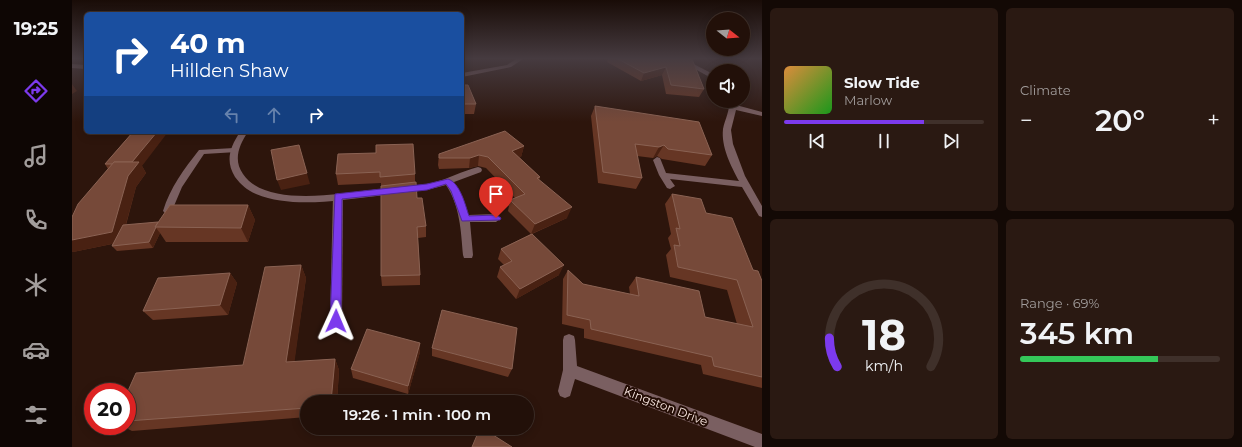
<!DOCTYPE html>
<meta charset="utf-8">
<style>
body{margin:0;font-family:Montserrat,sans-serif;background:#2a1912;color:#f1f3f6;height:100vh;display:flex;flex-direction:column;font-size:15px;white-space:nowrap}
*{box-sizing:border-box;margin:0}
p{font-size:13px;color:#a29d9c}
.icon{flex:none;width:22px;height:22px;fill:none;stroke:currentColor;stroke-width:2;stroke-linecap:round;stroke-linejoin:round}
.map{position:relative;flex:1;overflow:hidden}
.details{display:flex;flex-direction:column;gap:8px;padding:8px;background:#130905;width:480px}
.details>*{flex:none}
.guide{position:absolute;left:12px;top:12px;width:380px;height:122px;border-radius:6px;box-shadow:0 2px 10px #0003,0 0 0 1px #3f302a;background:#1a4fa0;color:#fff;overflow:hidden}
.needle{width:26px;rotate:107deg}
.fabs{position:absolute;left:634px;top:12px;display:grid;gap:8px}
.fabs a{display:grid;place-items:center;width:44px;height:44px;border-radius:50%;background:#221009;box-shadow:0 2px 10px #0003,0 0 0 1px #3f302a;font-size:20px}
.speed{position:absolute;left:12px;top:383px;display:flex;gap:8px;font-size:20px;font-weight:700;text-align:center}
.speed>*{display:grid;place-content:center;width:52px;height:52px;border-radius:50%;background:#221009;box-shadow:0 2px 10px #0003,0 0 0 1px #3f302a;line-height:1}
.speed .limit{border:6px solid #d22;background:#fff;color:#111}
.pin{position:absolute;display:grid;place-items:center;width:34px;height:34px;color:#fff;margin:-41px -17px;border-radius:50% 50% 50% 0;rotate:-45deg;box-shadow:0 0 4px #0007}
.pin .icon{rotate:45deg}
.me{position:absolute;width:44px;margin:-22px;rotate:1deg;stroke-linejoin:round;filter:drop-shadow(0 0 3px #0008)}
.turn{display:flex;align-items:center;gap:14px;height:84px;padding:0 20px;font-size:18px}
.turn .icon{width:52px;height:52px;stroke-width:2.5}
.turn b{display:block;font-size:28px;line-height:34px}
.lanes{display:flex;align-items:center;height:38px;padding:0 20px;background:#0003;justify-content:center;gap:20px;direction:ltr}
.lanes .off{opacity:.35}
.big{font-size:30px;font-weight:600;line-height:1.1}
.details .card{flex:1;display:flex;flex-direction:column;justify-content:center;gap:6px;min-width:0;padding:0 14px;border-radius:6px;background:#2a1912}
.details .dial{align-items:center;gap:0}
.dial svg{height:104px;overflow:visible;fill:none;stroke:#3f302a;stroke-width:7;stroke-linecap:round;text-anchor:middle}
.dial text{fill:#f1f3f6;stroke:none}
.song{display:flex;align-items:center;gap:12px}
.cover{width:48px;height:48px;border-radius:6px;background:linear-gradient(135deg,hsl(30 70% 55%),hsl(120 70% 35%))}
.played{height:4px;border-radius:2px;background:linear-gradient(90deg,#7c3aed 70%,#3f302a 70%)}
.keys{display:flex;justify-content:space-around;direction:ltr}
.heat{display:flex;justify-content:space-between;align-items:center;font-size:22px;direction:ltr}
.charge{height:6px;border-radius:3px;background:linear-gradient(90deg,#34c759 69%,#3f302a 0)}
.details .tiles{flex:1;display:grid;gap:8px;grid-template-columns:repeat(2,1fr)}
.trip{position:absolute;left:228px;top:395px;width:234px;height:40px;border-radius:20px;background:#221009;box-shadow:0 2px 10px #0003,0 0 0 1px #3f302a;font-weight:600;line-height:40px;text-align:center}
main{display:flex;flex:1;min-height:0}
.dock{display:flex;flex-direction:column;width:72px;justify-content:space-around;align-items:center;background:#0e0604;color:#a29d9c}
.dock .icon{width:28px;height:28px}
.dock .active{color:#7c3aed}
.dock b{font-size:18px;color:#f1f3f6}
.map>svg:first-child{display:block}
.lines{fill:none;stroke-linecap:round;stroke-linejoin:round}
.service{fill:#7a5f61;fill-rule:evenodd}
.minor{fill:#7a5f61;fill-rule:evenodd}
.wall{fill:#663624}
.shaded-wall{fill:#492112}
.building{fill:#764939;stroke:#8a6253}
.route{fill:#7c3aed;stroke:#51269a}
.labels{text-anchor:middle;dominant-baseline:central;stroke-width:4;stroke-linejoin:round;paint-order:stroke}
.near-street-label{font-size:12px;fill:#f9e7e1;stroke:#230c04}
</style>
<main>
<nav class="dock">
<b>19:25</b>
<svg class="icon active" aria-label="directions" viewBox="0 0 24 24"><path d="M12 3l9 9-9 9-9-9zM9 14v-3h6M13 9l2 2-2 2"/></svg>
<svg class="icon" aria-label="music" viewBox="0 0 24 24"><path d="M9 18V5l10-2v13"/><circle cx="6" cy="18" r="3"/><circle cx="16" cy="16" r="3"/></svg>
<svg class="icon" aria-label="phone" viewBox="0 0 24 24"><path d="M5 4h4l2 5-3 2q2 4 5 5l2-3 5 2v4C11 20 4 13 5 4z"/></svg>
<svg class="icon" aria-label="climate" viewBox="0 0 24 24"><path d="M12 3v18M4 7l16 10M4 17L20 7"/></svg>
<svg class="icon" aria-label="car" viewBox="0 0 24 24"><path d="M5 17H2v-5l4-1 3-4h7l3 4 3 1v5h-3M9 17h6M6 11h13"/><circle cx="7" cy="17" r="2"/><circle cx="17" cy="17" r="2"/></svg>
<svg class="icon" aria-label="filters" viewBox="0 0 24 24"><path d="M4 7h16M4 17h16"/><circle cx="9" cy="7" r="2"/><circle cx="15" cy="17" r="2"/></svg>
</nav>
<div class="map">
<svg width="690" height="447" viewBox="0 0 690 447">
<rect width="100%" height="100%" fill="#2d150c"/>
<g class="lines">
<g class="service">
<path d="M0,64L14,65V69L0,68Z"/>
<path d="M162,148L166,150L165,152L132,154L110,187L99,213H93L91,211C98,188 112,169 127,150Z"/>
<path d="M266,193L271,196L270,321L268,325L264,327L260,325L258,321L261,196Z"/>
</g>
<g class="minor">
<path d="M444,59H451L439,67L390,77V73L435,65Z"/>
<path d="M605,59H612L641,74V79Z"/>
<path d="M657,101H663L664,105L690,112V116L664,110L659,130L661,144L673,176L690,206V217L687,216L670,187L598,179L603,186L598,189L595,188L587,175L581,160L585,157L588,158L594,173L667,181C659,166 649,147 651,129C653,119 658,111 657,101Z"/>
<path d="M168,132H176C167,145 161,160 171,174C193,207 265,194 299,190C319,188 340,187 360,183C376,179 390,171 406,167L409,168L410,170L409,172L382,182L391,198L396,215L424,214L429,218L424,222H398L401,255L400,258H392L391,255C389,231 388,206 374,185C352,192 328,193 305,196C267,200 221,209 184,194C175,190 169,185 163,177C153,161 158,147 168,132Z"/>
<path d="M497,334L502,336L503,340L505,366L690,434V447H683L503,379L498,396L493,398L488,396L486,391L491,370V340L492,336Z"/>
</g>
</g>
<g class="wall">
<path d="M536,59H620L632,89L627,97L594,94L590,75L569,81L535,62Z"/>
<path d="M390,85L404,104L402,114H390Z"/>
<path d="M523,106L640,155L633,166L590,159L585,156L581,158L565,156L570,178L564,189L526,183L519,116Z"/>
<path d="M61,132L70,166L74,173L64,187L54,225L87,222L176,205L183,220L176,242H94L88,233L81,248L45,251L40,246V244L1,252L0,251V217L36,169L33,164Z"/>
<path d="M452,146L449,157H447L468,177L467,180L495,218L460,234L487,275L444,299L425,277L428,267L432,265L426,259L429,249L459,234L436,211L438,200L443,198L414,168L406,166L397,168L367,169L366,165L367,154Z"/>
<path d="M266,154L343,174V182L345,198L354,226V237L346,238L348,275V285L310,286L309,276V183L266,185L264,174Z"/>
<path d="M600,194L634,213L690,281V388L631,374L629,365L512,338V329L490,324L491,279L496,270L511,284L558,294L557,287L564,277L633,317L665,324L655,290L598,277L594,255L599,249L596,238L599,234L593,204Z"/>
<path d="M229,265L234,278L222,362L263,359L267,370L265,402H235V417L60,431L50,426H55V393L171,365Z"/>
<path d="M158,273L165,283L156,315L81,320L71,311Z"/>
<path d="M360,348L440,369L436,377L360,356Z"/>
<path d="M348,352L336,394L281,378L279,369Z"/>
</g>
<g class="shaded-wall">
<path d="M594,67L590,75L569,81L572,73Z"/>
<path d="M0,84L5,91L0,94Z"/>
<path d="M85,132H96L70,166L74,173L64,187L49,242L1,252L0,251V240L59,164Z"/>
<path d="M227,145L238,184L209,190L205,180Z"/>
<path d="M592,145L585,156L581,158L587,147Z"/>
<path d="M452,146L449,157L437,161L440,151Z"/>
<path d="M407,155L406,166L397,168L398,158Z"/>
<path d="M176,205L183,220L176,242L169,228Z"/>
<path d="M500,207L495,218L459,234L463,224Z"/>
<path d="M84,228L88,233L81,248L77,242Z"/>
<path d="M229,265L234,278L221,373L214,362Z"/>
<path d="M492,265L487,275L444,299L448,289Z"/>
<path d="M158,273L165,283L156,315L148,305Z"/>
<path d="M348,343V352L336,394V386Z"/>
<path d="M263,359L267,370L265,402H259Z"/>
</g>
<g class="building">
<path d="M546,59H620L632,89L599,85L594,67L572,73Z"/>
<path d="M390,85H396L404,104H390Z"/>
<path d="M523,106L627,122L640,155L596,149L592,145L587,147L563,144L570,178L531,172Z"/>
<path d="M433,131L452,146L440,151L468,177L465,178L500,207L463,224L438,200L453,194L416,157L407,155L398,158H367V154Z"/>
<path d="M61,132H85L60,162H42L41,164H33Z"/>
<path d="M341,144L343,174L308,177V172L264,174L266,154L304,153V145Z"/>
<path d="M227,145L235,173L205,180L199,150Z"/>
<path d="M42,162H67L56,176L40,232L0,240V217L6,204Z"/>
<path d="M344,182L345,198H350L354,226L345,227L348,275L309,276V186Z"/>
<path d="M600,194L629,199L634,213L660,218L681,270L686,271L690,281V377L642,366L640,357L519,329L518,320L495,315L496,270L511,284L567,296L564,277L627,291L633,317L681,327L665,280L606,267L602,245L608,246L604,228L608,229Z"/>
<path d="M98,205H176L169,228L83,227Z"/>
<path d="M86,222L83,227H84L77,242L40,246L51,225Z"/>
<path d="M460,234L492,265L448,289L428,267L440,261L429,249Z"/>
<path d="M229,265L214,362L263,359L259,402H235V408L55,421V393L64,373L171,365L193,267Z"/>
<path d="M158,273L148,305L71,311L86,278Z"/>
<path d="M370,310L445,328L440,369L360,348Z"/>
<path d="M295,329L348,343L336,386L279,369Z"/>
<path d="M408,428H410L440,447H400Z"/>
</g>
<linearGradient id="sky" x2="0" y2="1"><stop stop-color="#190c07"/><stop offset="0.48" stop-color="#463b40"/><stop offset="1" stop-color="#463b40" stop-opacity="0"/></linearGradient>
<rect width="690" height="122" fill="url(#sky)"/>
<path class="route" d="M376,179C388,183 393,204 397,216L424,215L429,218L428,220L390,221L379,191L374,184L355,190L270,199L269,321L268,325L264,326L260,325L258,321L263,194L355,184Z"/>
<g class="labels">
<g class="near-street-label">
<text transform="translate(594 406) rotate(21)">Kingston Drive</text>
</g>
</g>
</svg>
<div class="fabs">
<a><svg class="needle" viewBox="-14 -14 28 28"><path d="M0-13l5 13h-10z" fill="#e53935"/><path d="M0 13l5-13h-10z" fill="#a29d9c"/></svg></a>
<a><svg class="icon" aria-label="sound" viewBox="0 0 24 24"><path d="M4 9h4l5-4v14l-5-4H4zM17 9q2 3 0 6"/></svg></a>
</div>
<div class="speed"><div class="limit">20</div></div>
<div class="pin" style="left:424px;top:218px;background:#d93025"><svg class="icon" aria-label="arrive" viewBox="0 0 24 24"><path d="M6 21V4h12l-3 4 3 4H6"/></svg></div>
<svg class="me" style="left:264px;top:321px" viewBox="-20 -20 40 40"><path d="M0-17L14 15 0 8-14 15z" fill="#7c3aed" stroke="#fff" stroke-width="4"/></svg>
<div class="trip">19:26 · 1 min · 100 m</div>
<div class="guide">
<div class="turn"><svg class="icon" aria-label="right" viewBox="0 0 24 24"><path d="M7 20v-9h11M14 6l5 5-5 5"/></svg><div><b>40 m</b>Hillden Shaw</div></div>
<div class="lanes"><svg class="icon off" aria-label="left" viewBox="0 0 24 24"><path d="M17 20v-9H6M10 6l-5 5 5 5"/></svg><svg class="icon off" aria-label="ahead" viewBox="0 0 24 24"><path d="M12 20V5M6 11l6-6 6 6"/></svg><svg class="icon" aria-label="right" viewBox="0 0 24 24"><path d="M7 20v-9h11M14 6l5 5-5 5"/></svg></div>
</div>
</div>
<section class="details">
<div class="tiles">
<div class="card">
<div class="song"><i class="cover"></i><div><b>Slow Tide</b><p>Marlow</p></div></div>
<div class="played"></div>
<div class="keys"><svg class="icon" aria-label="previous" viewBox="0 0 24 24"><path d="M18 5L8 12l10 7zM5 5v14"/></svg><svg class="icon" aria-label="pause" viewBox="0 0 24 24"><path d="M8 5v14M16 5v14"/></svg><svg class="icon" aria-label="next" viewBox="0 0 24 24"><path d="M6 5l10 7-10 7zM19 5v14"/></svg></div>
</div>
<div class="card"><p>Climate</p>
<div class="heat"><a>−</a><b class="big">20°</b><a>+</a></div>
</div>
<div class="card dial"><svg viewBox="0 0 100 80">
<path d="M14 69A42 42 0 1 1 86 69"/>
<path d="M14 69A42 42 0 0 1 8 47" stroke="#7c3aed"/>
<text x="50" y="56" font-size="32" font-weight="700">18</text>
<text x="50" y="72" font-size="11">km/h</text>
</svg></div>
<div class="card"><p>Range · 69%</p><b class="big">345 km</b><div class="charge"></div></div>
</div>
</section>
</main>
